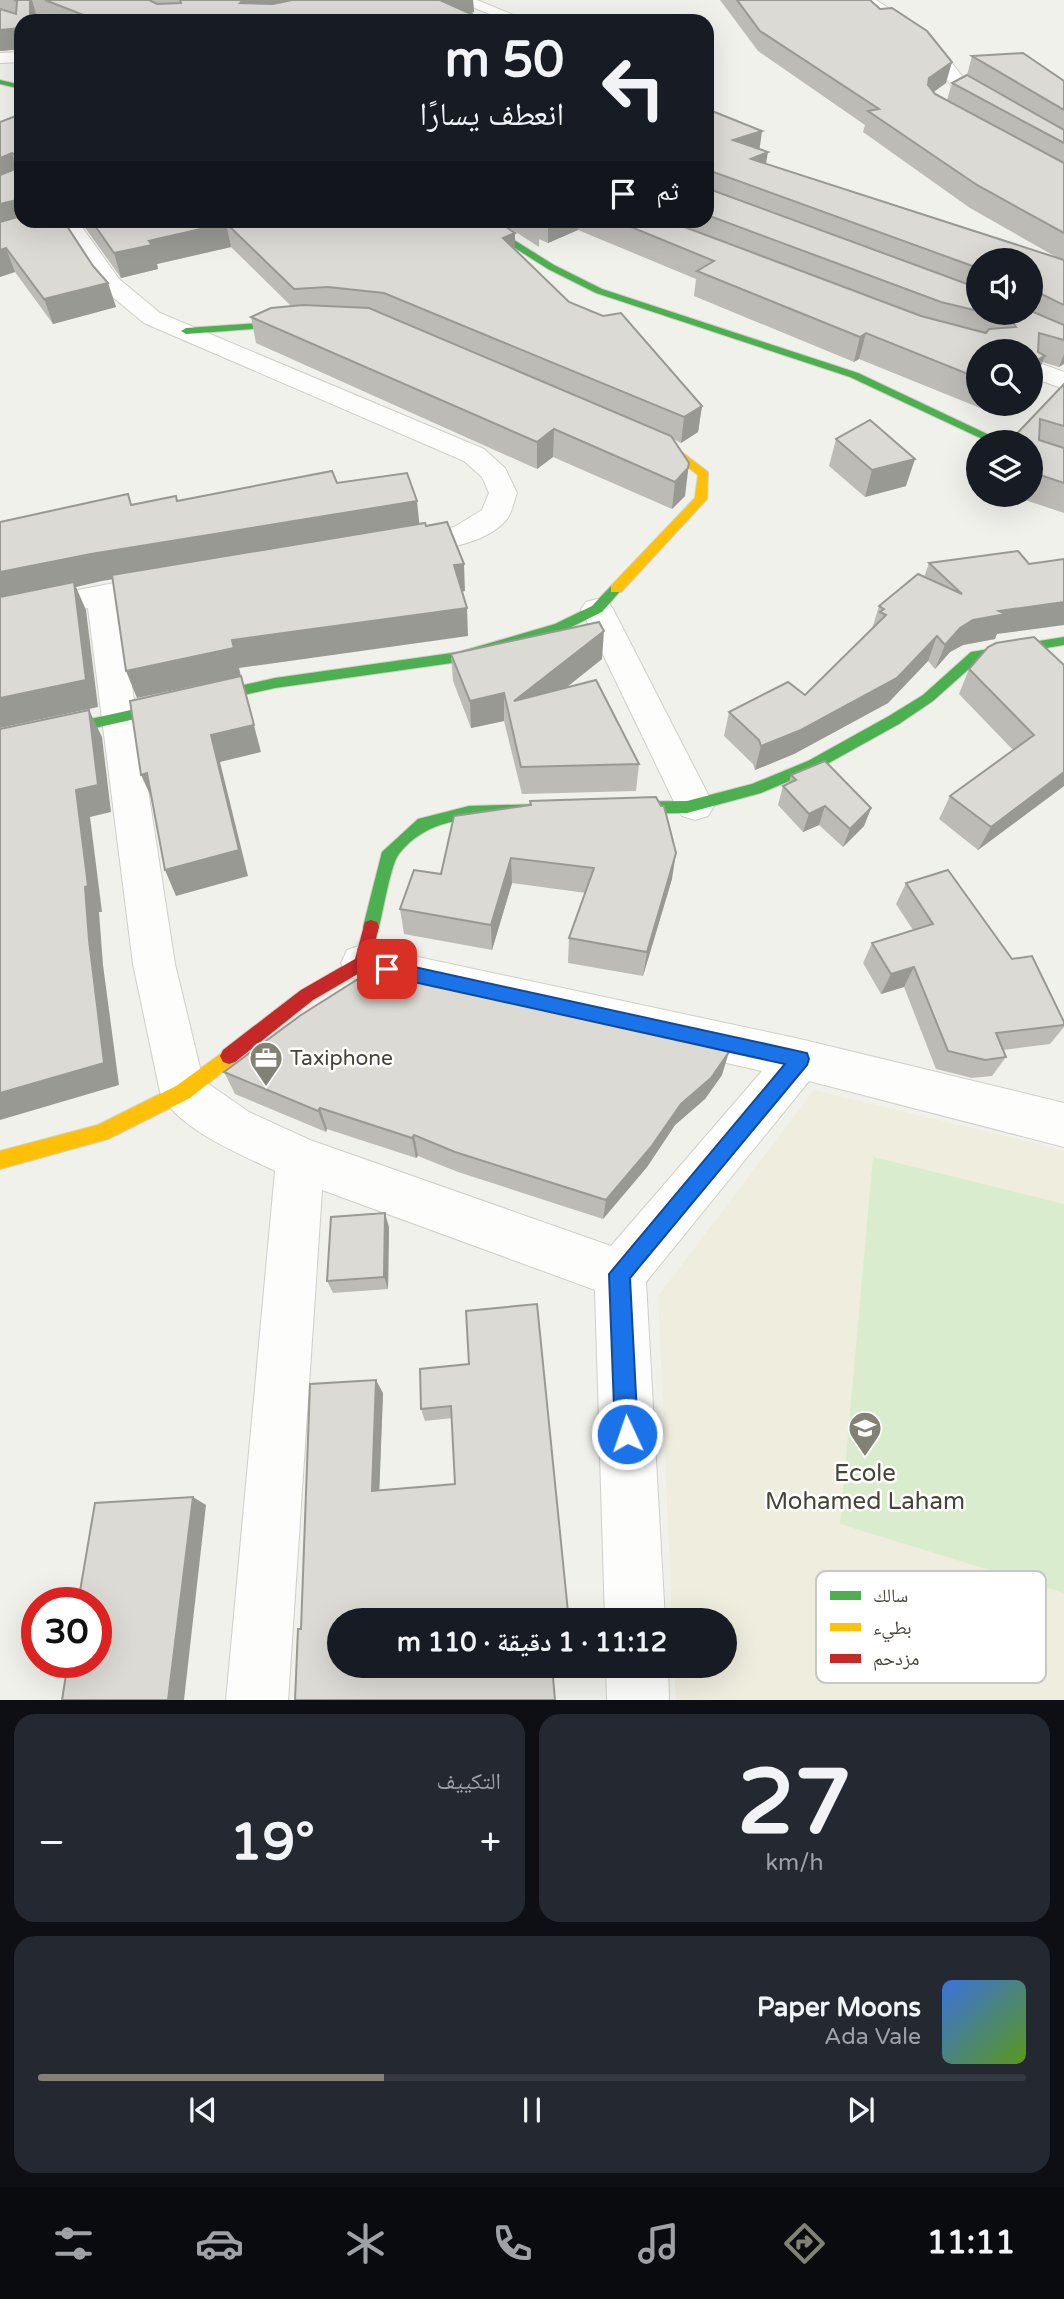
<!DOCTYPE html>
<html lang="ar">
<meta charset="utf-8">
<style>
body{margin:0;font-family:"Varela Round","Noto Naskh Arabic",sans-serif;background:#242831;color:#f1f3f6;direction:rtl;height:100vh;display:flex;flex-direction:column;font-size:26px;white-space:nowrap}
*{box-sizing:border-box;margin:0}
p{font-size:23px;color:#9ea1a6}
.icon{flex:none;width:38px;height:38px;fill:none;stroke:currentColor;stroke-width:2;stroke-linecap:round;stroke-linejoin:round}
.map{position:relative;height:1700px;overflow:hidden;direction:ltr}
.side{display:flex;flex-direction:column;gap:14px;padding:14px;background:#0d0f14;flex:1}
.side>*{flex:none}
.hud{position:absolute;left:14px;top:14px;width:700px;height:214px;border-radius:21px;box-shadow:0 7px 28px #0002;direction:rtl;background:#171b24;color:#f1f3f6;overflow:hidden}
.buttons{position:absolute;left:966px;top:248px;display:grid;gap:14px}
.buttons a{display:grid;place-items:center;width:77px;height:77px;border-radius:50%;background:#171b24;box-shadow:0 7px 28px #0002;font-size:35px}
.speed{position:absolute;left:21px;top:1587px;display:flex;gap:14px;font-size:35px;font-weight:700;text-align:center}
.speed>*{display:grid;place-content:center;width:91px;height:91px;border-radius:50%;background:#171b24;box-shadow:0 7px 28px #0002;line-height:1}
.speed .limit{border:10px solid #d22;background:#fff;color:#111}
.pin{position:absolute;display:grid;place-items:center;width:60px;height:60px;color:#fff;margin:-30px;border-radius:14px;box-shadow:0 4px 10px #0006}
.me{position:absolute;width:77px;margin:-38px;rotate:357deg;stroke-linejoin:round;filter:drop-shadow(0 0 5px #0008)}
.turn{display:flex;align-items:center;gap:24px;height:147px;padding:0 35px;font-size:32px}
.turn .icon{width:91px;height:91px;stroke-width:2.5}
.turn b{display:block;font-size:49px;line-height:60px}
.then{display:flex;align-items:center;height:66px;padding:0 35px;background:#0003;gap:14px;font-size:26px}
.big{font-size:52px;font-weight:800;line-height:1.1}
.side .tile{flex:1;display:flex;flex-direction:column;justify-content:center;gap:10px;min-width:0;padding:0 24px;border-radius:21px;background:#242831}
.side .dial{align-items:center;gap:0}
.dial b{font-size:91px;line-height:1}
.song{display:flex;align-items:center;gap:21px}
.cover{width:84px;height:84px;border-radius:10px;background:linear-gradient(135deg,hsl(220 70% 55%),hsl(90 70% 35%))}
.played{height:7px;border-radius:4px;background:linear-gradient(90deg,#828176 35%,#363941 35%)}
.keys{display:flex;justify-content:space-around;direction:ltr}
.heat{display:flex;justify-content:space-between;align-items:center;font-size:38px;direction:ltr}
.side .tiles{flex:1;display:grid;gap:14px;grid-template-columns:1fr 1fr}
.tile:last-child{grid-column:span 2}
.trip{position:absolute;left:327px;top:1608px;width:410px;height:70px;border-radius:35px;background:#171b24;box-shadow:0 7px 28px #0002;font-weight:800;line-height:70px;text-align:center;direction:rtl}
.tabs{display:flex;height:112px;justify-content:space-around;align-items:center;background:#090b0e;color:#9ea1a6}
.tabs .icon{width:49px;height:49px}
.tabs .current{color:#828176}
.tabs b{font-size:32px;color:#f1f3f6}
.map>svg:first-child{display:block}
.education{fill:#efedde}
.green{fill:#d9eccd}
.lines{fill:none;stroke-linecap:round;stroke-linejoin:round}
.street-casing{stroke:#cfcec9;stroke-width:2}
.fast-casing{stroke:#d0cfc3;stroke-width:2}
.slow-casing{stroke:#d0cfc3;stroke-width:2}
.jam-casing{stroke:#d0cfc3;stroke-width:2}
.street{fill:#fdfdfc;fill-rule:evenodd}
.fast{fill:#4caf50;fill-rule:evenodd}
.slow{fill:#ffc107;fill-rule:evenodd}
.jam{fill:#c62828;fill-rule:evenodd}
.wall{fill:#bcbbb6;fill-rule:evenodd}
.shaded-wall{fill:#999994}
.building{fill:#dbdad4;stroke:#999994;stroke-width:2}
.route{fill:#1a73e8;stroke:#114b97;stroke-width:2}
.labels{text-anchor:middle;dominant-baseline:central;stroke-width:5;stroke-linejoin:round;paint-order:stroke}
.poi-label{font-size:21px;fill:#474437;stroke:#fff;text-anchor:start}
.near-poi-label{font-size:24px;fill:#474437;stroke:#fff}
.key{fill:#fff;stroke:#c8c7c3;stroke-width:2}
.key-label{font-size:19px;fill:#474437}
</style>
<div class="map">
<svg width="1064" height="1701" viewBox="0 0 1064 1701">
<rect width="100%" height="100%" fill="#f1f1ec"/>
<path class="education" d="M814,1090L1064,1150V1700H676L674,1666H724V1620H672L658,1296Z"/>
<path class="green" d="M873,1157L1064,1204V1593L840,1524Z"/>
<g class="lines">
<defs>
<g id="street">
<path d="M456,0H477L528,21H506Z"/>
<path d="M859,0H876L931,36L965,80L1064,140V154L953,88L919,42Z"/>
<path d="M21,52V62L0,63V53Z"/>
<path d="M58,220H77L119,279L160,313L484,449L505,468L517,493C514,501 512,512 507,519C484,547 435,549 402,555L391,553L387,546L391,539L454,527L482,510L489,493L482,477L464,461L144,323L103,289Z"/>
<path d="M1031,360L1064,372V389L1031,377Z"/>
<path d="M166,573L177,576L182,583L177,590L119,602L175,964L203,1080L249,1112L310,1140L611,1246L762,1071L362,981L347,976L341,963L347,950L362,945L800,1039L1064,1103V1147L809,1081L646,1282L665,1620H605L595,1290L322,1190L288,1701H226L275,1171C240,1154 177,1129 160,1092L133,964L88,608L0,625V605Z"/>
<path d="M597,599L608,602L613,609L714,806L708,816L695,820L682,816L676,806L581,609L586,602Z"/>
<path d="M606,1666H668L669,1701H607Z"/>
</g>
<g id="fast">
<path d="M0,80L21,85V89L0,84Z"/>
<path d="M63,220H79L0,242V236Z"/>
<path d="M471,220H482L554,265L602,289L858,373L1006,443H991L850,377L596,293L548,269Z"/>
<path d="M304,320L309,323L307,325L186,334L181,331L186,328Z"/>
<path d="M616,585L622,589L602,612L565,630L459,662L275,688L0,749V739L275,678L459,652L555,624L592,606L611,586Z"/>
<path d="M1064,637V645L980,659L933,701L899,724L818,769L761,793L687,813L611,814L603,808L611,802L687,801L752,784L808,761L889,716L923,695L971,652Z"/>
<path d="M540,804L548,810L540,816C492,817 432,811 399,854C391,863 383,912 379,927L377,932L371,934L365,932L363,927L382,852L418,819L469,806Z"/>
</g>
<g id="slow">
<path d="M641,436L683,453L708,472L707,499L621,592H611V586L695,498L698,475L675,457L637,441L635,439Z"/>
<path d="M229,1048L235,1050L238,1056L235,1062L190,1098L108,1139L0,1169V1151L98,1125L176,1086Z"/>
</g>
<path id="jam" d="M371,920L377,922L379,927L368,968L313,1000L235,1062L229,1064L223,1062L220,1056L223,1050L301,990L355,959L365,922Z"/>
</defs>
<use href="#street" class="street-casing"/>
<use href="#fast" class="fast-casing"/>
<use href="#slow" class="slow-casing"/>
<use href="#jam" class="jam-casing"/>
<use href="#street" class="street"/>
<use href="#fast" class="fast"/>
<use href="#slow" class="slow"/>
<use href="#jam" class="jam"/>
</g>
<g class="wall">
<path d="M0,0H473L474,12L469,13L487,21H54L36,14L21,21V49L0,51Z"/>
<path d="M720,0H870L946,83L934,92L947,100L952,83L967,75L972,56L1064,81V364L1059,367L1042,362L1035,381L1031,383V352H978V404H995L985,410L859,359L854,362L694,296L696,279L578,230L548,243L539,239V247L497,220H707V109L759,149L766,164L1058,258L970,208L863,132L865,125L758,51ZM978,261H1031V313H978Z"/>
<path d="M21,114V220L93,266L108,283L116,307L53,324L15,272L0,277V122Z"/>
<path d="M83,220H496L515,250L569,302L702,406L698,432L681,443L673,439L685,496L672,509L553,457L537,469L256,343L251,317L291,306L231,247L157,264L158,269L121,278L84,226Z"/>
<path d="M1064,384V513L1010,495H1031V443H1008Z"/>
<path d="M836,439L906,486L865,497L829,466Z"/>
<path d="M1018,551L995,639L963,645L950,652L935,669L928,661L888,703L794,754L755,770L753,764L724,736L729,712L805,695L872,629L879,606L924,577L929,563Z"/>
<path d="M451,654L602,659L566,688L639,764L636,791L522,794L504,721L471,728L453,681Z"/>
<path d="M1064,665V786L978,850L939,819L950,796L1013,750L959,694L969,669Z"/>
<path d="M791,775L871,808L864,826L843,847L819,825L803,832L778,805L783,786L789,783Z"/>
<path d="M530,801L672,879L643,976L568,963L569,938L586,893L512,883L492,950L404,934L400,909L441,874L530,805Z"/>
<path d="M906,883L1012,959L1064,1022V1027L1050,1044L1003,1050L1006,1057L992,1076L972,1078L936,1069L904,987L881,994L863,963L872,943L913,930L896,904Z"/>
<path d="M627,1019L626,1025L722,1075L705,1099L675,1125L647,1167L603,1219L458,1172L418,1156L416,1158L327,1129L326,1132L235,1094L224,1072Z"/>
<path d="M389,1227L388,1289L333,1293L327,1281Z"/>
<path d="M469,1364L568,1612L566,1616L549,1618L301,1629L383,1393L379,1491L455,1484L452,1418L425,1421L421,1409Z"/>
</g>
<g class="shaded-wall">
<path d="M30,0H32L36,14V21H30Z"/>
<path d="M243,0H319L245,21L240,3Z"/>
<path d="M446,0H473L474,12L443,21L442,1Z"/>
<path d="M21,28V49L0,51V30Z"/>
<path d="M952,62L946,83L923,99L929,78Z"/>
<path d="M762,131L759,153L733,140Z"/>
<path d="M768,152L764,175L751,159Z"/>
<path d="M12,153L20,176L0,184V158Z"/>
<path d="M711,171L708,195L707,174Z"/>
<path d="M21,199V220L0,230V204Z"/>
<path d="M548,220H578V230L548,243Z"/>
<path d="M226,223L231,247L157,264L158,269L121,278L114,253L149,241Z"/>
<path d="M515,233V257L503,238Z"/>
<path d="M6,248L15,272L0,277V250Z"/>
<path d="M108,283L116,307L53,324L44,299Z"/>
<path d="M866,333L859,359L854,362L860,337Z"/>
<path d="M1064,354V364L1059,367Z"/>
<path d="M1045,356L1035,381L1031,383V363Z"/>
<path d="M987,404H995L985,410Z"/>
<path d="M702,406L698,432L681,443L684,417Z"/>
<path d="M554,429L553,457L537,469V442Z"/>
<path d="M915,459L906,486L865,497L872,470Z"/>
<path d="M689,463L685,496L672,509L675,482Z"/>
<path d="M417,501L420,529L102,581L76,587L86,610L98,707L0,728V572L91,554Z"/>
<path d="M464,564L465,591L456,593L454,565Z"/>
<path d="M1064,602V625L997,634L995,639L963,645L950,652L935,669L945,645L960,628L973,620L999,611Z"/>
<path d="M467,608L468,636L239,668L241,676L137,698L126,671L232,640Z"/>
<path d="M604,631L602,659L515,728L514,701Z"/>
<path d="M937,636L928,661L888,703L794,754L755,770L761,746Z"/>
<path d="M241,676L261,752L220,762L248,876L176,896L165,870L211,735Z"/>
<path d="M504,693V721L471,728L470,701Z"/>
<path d="M89,710L102,737L111,812L90,817L102,912H99L103,965L119,1085L0,1120V1093L89,940L76,790Z"/>
<path d="M1064,772V786L978,850L991,827Z"/>
<path d="M147,773L153,801L141,775Z"/>
<path d="M825,806L819,825L803,832L809,814Z"/>
<path d="M871,808L864,826L843,847L850,829Z"/>
<path d="M676,853L672,879L643,976L647,952Z"/>
<path d="M511,858L512,883L492,950L491,925Z"/>
<path d="M914,967L904,987L881,994L891,974Z"/>
<path d="M729,1052L722,1075L705,1099L675,1125L647,1167L603,1219L606,1200L681,1104Z"/>
<path d="M320,1108L327,1129L326,1132L318,1111Z"/>
<path d="M414,1135L418,1156L416,1158L412,1138Z"/>
<path d="M385,1213L389,1227L388,1289L384,1277Z"/>
<path d="M376,1380L383,1393L379,1500L372,1491Z"/>
<path d="M193,1497L206,1505L184,1700H168Z"/>
</g>
<g class="building">
<path d="M14,0H30V21H21V28L0,30V9L16,14L17,1Z"/>
<path d="M45,0H149L157,4L181,3L180,0H243L240,3L273,4L292,0H446L442,1L487,21H99Z"/>
<path d="M737,0H870L880,9L892,8L927,31L952,62L929,78L928,85L935,94L1064,163V233L977,185L868,111L879,109L760,31Z"/>
<path d="M1023,53L1064,81V110L972,56Z"/>
<path d="M967,75L1064,130V143L952,83Z"/>
<path d="M707,109L762,131L733,140L768,152L751,159L1064,260V305L1031,289V261H978V268L711,171L707,174L709,189L978,288V311L941,302L707,215Z"/>
<path d="M21,114V199L0,204V175L15,169L16,155L12,153L0,158V122Z"/>
<path d="M21,216V220H63L93,266L108,283L44,299L6,248L0,250V222Z"/>
<path d="M91,220H496L515,233L503,238L569,302L603,316L621,313L702,406L684,417L384,293L328,287L294,289L226,223L149,241L152,245L114,253Z"/>
<path d="M614,220H666L921,316L986,333L989,329L1016,327L1010,319L987,313H1031V311L1064,325V340L1039,333L1038,352L1045,356L1031,363V352H978V378L866,333L860,337L697,271L714,261Z"/>
<path d="M303,305L369,308L671,436L689,463L688,468L675,482L554,429L537,442L251,317L271,308Z"/>
<path d="M1064,384V426L1040,419L1039,440L1064,448V483L1031,472V443H1008Z"/>
<path d="M870,420L915,459L872,470L836,439Z"/>
<path d="M332,471L337,483L407,473L417,501L91,554L0,572V522L128,494L131,505L176,496L177,501Z"/>
<path d="M447,522L464,564L454,565L467,608L232,640L234,648L126,671L112,575L425,523L426,526Z"/>
<path d="M1018,551L1029,564L1064,559V602L999,611L1006,614L973,620L960,628L945,645L937,636L897,678L801,730L761,746L759,740L729,712L788,682L805,695L886,615L880,612L884,609L879,606L918,574L962,594L929,563Z"/>
<path d="M74,582L86,680L0,698V597Z"/>
<path d="M599,622L604,631L514,701L596,680L639,764L521,767L504,693L470,701L451,654Z"/>
<path d="M1034,637L1064,665V772L991,827L950,796L1034,735L969,669L988,647L996,643Z"/>
<path d="M241,676L254,725L211,735L239,850L165,870L147,773L141,775L130,701Z"/>
<path d="M89,710L98,785L76,790L88,886L85,887L89,940L104,1063L0,1093V729Z"/>
<path d="M825,761L871,808L850,829L825,806L809,814L783,786L796,780L791,775Z"/>
<path d="M656,797L661,806H664L676,853L647,952L569,938L594,868L511,858L491,925L400,909L414,870L441,874L454,816L531,805L530,801Z"/>
<path d="M948,870L1012,959L1032,956L1064,1022V1025L996,1033L1006,1057L985,1060L948,1051L914,967L891,974L872,943L933,924L906,883Z"/>
<path d="M366,974L525,997L627,1019L625,1025L729,1052L711,1078L681,1104L651,1147L606,1200L455,1152L414,1135L412,1138L320,1108L318,1111L224,1072L301,1015Z"/>
<path d="M385,1213L384,1277L327,1281L331,1217Z"/>
<path d="M537,1304L568,1612L549,1614V1620H340V1666H552L555,1700H295L298,1629H301L310,1384L376,1380L372,1491L455,1484L451,1406L421,1409L420,1369L469,1364L466,1311Z"/>
<path d="M193,1497L168,1700H62L68,1662H96V1603H78L95,1503Z"/>
</g>
<path class="route" d="M387,961L807,1053L809,1059L807,1065L630,1278L638,1434L635,1442L627,1445L619,1442L615,1434L609,1274L785,1064L387,976L379,969Z"/>
<defs>
<symbol id="office-pin" viewBox="-11 -11 22 30"><path d="M0 17L-7.5 6A9.5 9.5 0 1 1 7.5 6Z" fill="#828176" stroke="#fff"/><path d="M-6-3h4V-5.5h4V-3h4V5H-6ZM-1-4.5V-3h2v-1.5ZM-6 0V1H6V0Z" fill="#fff"/></symbol>
<symbol id="school-pin" viewBox="-11 -11 22 30"><path d="M0 17L-7.5 6A9.5 9.5 0 1 1 7.5 6Z" fill="#828176" stroke="#fff"/><path d="M0-5L7-2L0 1L-7-2ZM-4 1L0 2.5L4 1V4Q0 6-4 4Z" fill="#fff"/></symbol>
</defs>
<g fill-rule="evenodd">
<use href="#office-pin" x="247" y="1039" width="38" height="52"/>
<use href="#school-pin" x="846" y="1409" width="38" height="52"/>
</g>
<g class="labels">
<g class="poi-label">
<text x="290" y="1058">Taxiphone</text>
</g>
<g class="near-poi-label">
<text x="865" y="1473">Ecole<tspan x="865" dy="28">Mohamed Laham</tspan></text>
</g>
</g>
<rect x="816" y="1571" width="230" height="112" rx="10" class="key"/>
<rect x="830" y="1591" width="31" height="9" fill="#4caf50"/>
<rect x="830" y="1623" width="31" height="8" fill="#ffc107"/>
<rect x="830" y="1654" width="31" height="9" fill="#c62828"/>
<g class="key-label">
<text x="873" y="1602">سالك</text>
<text x="873" y="1634">بطيء</text>
<text x="873" y="1665">مزدحم</text>
</g>
</svg>
<div class="buttons">
<a><svg class="icon" aria-label="sound" viewBox="0 0 24 24"><path d="M4 9h4l5-4v14l-5-4H4zM17 9q2 3 0 6"/></svg></a>
<a><svg class="icon" aria-label="search" viewBox="0 0 24 24"><circle cx="10" cy="10" r="6"/><path d="M15 15l6 6"/></svg></a>
<a><svg class="icon" aria-label="layers" viewBox="0 0 24 24"><path d="M12 4l9 5-9 5-9-5zM3 14l9 5 9-5"/></svg></a>
</div>
<div class="speed"><div class="limit">30</div></div>
<div class="pin" style="left:387px;top:969px;background:#d93025"><svg class="icon" aria-label="arrive" viewBox="0 0 24 24"><path d="M6 21V4h12l-3 4 3 4H6"/></svg></div>
<svg class="me" style="left:627px;top:1434px" viewBox="-20 -20 40 40"><circle r="17" fill="#1a73e8" stroke="#fff" stroke-width="3"/><path d="M0-11L8 9 0 5-8 9z" fill="#fff"/></svg>
<div class="trip">11:12 · 1 دقيقة · 110 m</div>
<div class="hud">
<div class="turn"><svg class="icon" aria-label="left" viewBox="0 0 24 24"><path d="M17 20v-9H6M10 6l-5 5 5 5"/></svg><div><b>50 m</b>انعطف يسارًا</div></div>
<div class="then">ثم<svg class="icon" aria-label="arrive" viewBox="0 0 24 24"><path d="M6 21V4h12l-3 4 3 4H6"/></svg></div>
</div>
</div>
<section class="side">
<div class="tiles">
<div class="tile dial"><b>27</b><p>km/h</p></div>
<div class="tile"><p>التكييف</p>
<div class="heat"><a>−</a><b class="big">19°</b><a>+</a></div>
</div>
<div class="tile">
<div class="song"><i class="cover"></i><div><b>Paper Moons</b><p>Ada Vale</p></div></div>
<div class="played"></div>
<div class="keys"><svg class="icon" aria-label="previous" viewBox="0 0 24 24"><path d="M18 5L8 12l10 7zM5 5v14"/></svg><svg class="icon" aria-label="pause" viewBox="0 0 24 24"><path d="M8 5v14M16 5v14"/></svg><svg class="icon" aria-label="next" viewBox="0 0 24 24"><path d="M6 5l10 7-10 7zM19 5v14"/></svg></div>
</div>
</div>
</section>
<nav class="tabs">
<b>11:11</b>
<svg class="icon current" aria-label="directions" viewBox="0 0 24 24"><path d="M12 3l9 9-9 9-9-9zM9 14v-3h6M13 9l2 2-2 2"/></svg>
<svg class="icon" aria-label="music" viewBox="0 0 24 24"><path d="M9 18V5l10-2v13"/><circle cx="6" cy="18" r="3"/><circle cx="16" cy="16" r="3"/></svg>
<svg class="icon" aria-label="phone" viewBox="0 0 24 24"><path d="M5 4h4l2 5-3 2q2 4 5 5l2-3 5 2v4C11 20 4 13 5 4z"/></svg>
<svg class="icon" aria-label="climate" viewBox="0 0 24 24"><path d="M12 3v18M4 7l16 10M4 17L20 7"/></svg>
<svg class="icon" aria-label="car" viewBox="0 0 24 24"><path d="M5 17H2v-5l4-1 3-4h7l3 4 3 1v5h-3M9 17h6M6 11h13"/><circle cx="7" cy="17" r="2"/><circle cx="17" cy="17" r="2"/></svg>
<svg class="icon" aria-label="filters" viewBox="0 0 24 24"><path d="M4 7h16M4 17h16"/><circle cx="9" cy="7" r="2"/><circle cx="15" cy="17" r="2"/></svg>
</nav>
